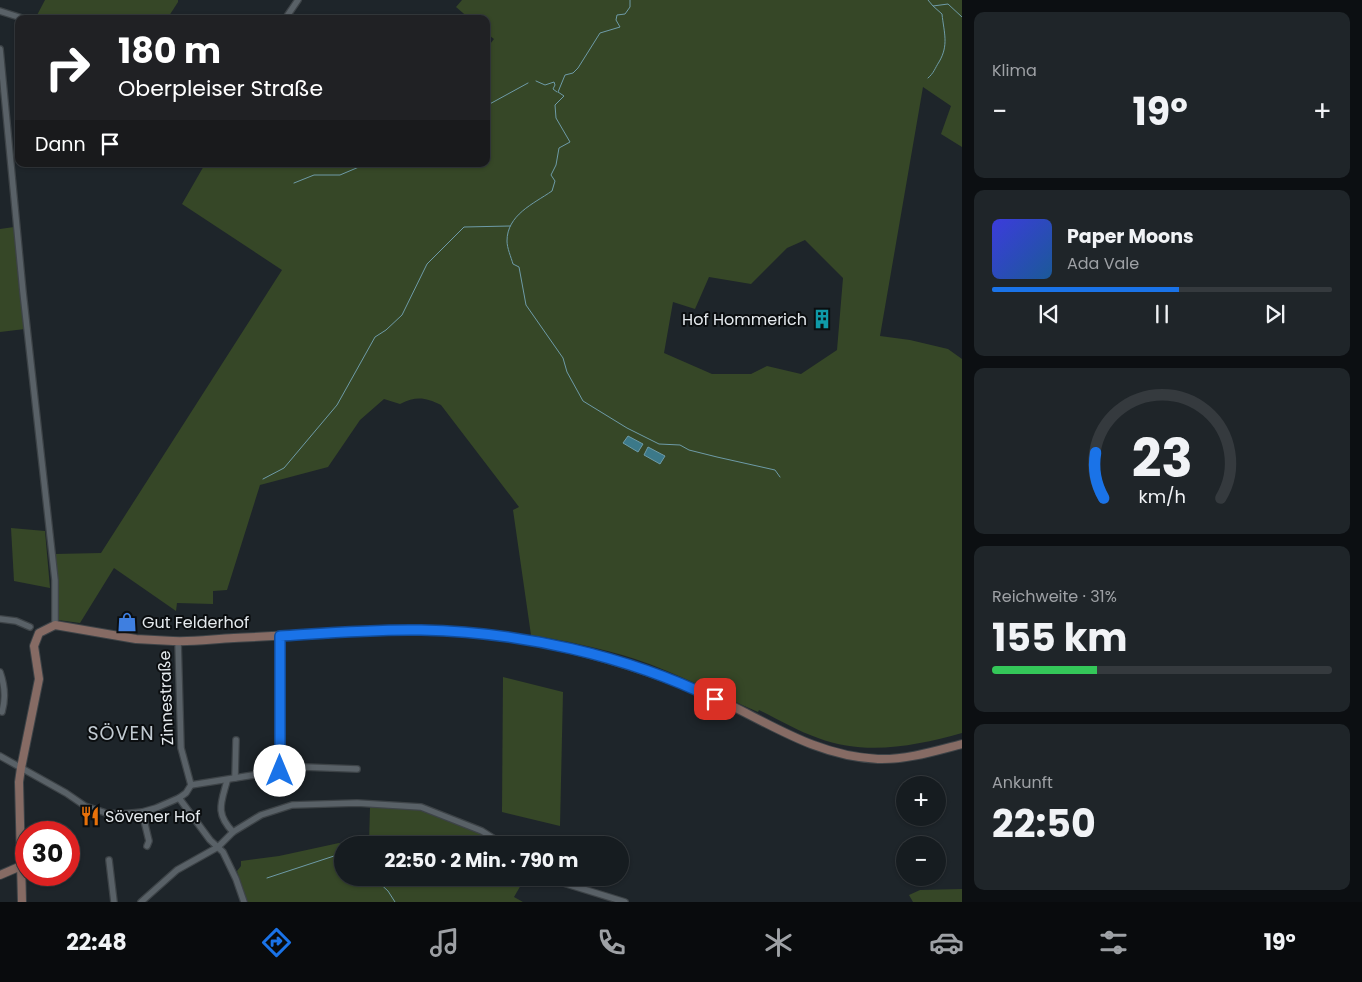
<!DOCTYPE html>
<html lang="de">
<meta charset="utf-8">
<style>
body{margin:0;font-family:Poppins,sans-serif;background:#1f2529;color:#f1f3f6;height:100vh;display:flex;flex-direction:column;font-size:19px;white-space:nowrap}
*{box-sizing:border-box;margin:0}
p{font-size:16px;color:#9ea1a5}
.icon{flex:none;width:28px;height:28px;fill:none;stroke:currentColor;stroke-width:2;stroke-linecap:round;stroke-linejoin:round}
.map{position:relative;flex:1;overflow:hidden}
.panel{display:flex;flex-direction:column;gap:12px;padding:12px;background:#0c0f12;width:400px}
.panel>*{flex:none}
.guide{position:absolute;left:15px;top:15px;width:475px;height:152px;border-radius:10px;box-shadow:0 1px 4px #0004,0 0 0 1px #353a3e;background:#202124;color:#fff;overflow:hidden}
.controls{position:absolute;left:896px;top:776px;display:grid;gap:10px}
.controls a{display:grid;place-items:center;width:50px;height:50px;border-radius:50%;background:#161c20;box-shadow:0 1px 4px #0004,0 0 0 1px #353a3e;font-size:25px}
.speed{position:absolute;left:15px;top:821px;display:flex;gap:10px;font-size:25px;font-weight:700;text-align:center}
.speed>*{display:grid;place-content:center;width:65px;height:65px;border-radius:50%;background:#161c20;box-shadow:0 1px 4px #0004,0 0 0 1px #353a3e;line-height:1}
.speed .limit{border:8px solid #d22;background:#fff;color:#111}
.pin{position:absolute;display:grid;place-items:center;width:42px;height:42px;color:#fff;margin:-21px;border-radius:10px;box-shadow:0 2px 8px #0006}
.me{position:absolute;width:55px;margin:-28px;rotate:0deg;stroke-linejoin:round;filter:drop-shadow(0 0 4px #0008)}
.turn{display:flex;align-items:center;gap:18px;height:105px;padding:0 20px;font-size:22px}
.turn .icon{width:65px;height:65px;stroke-width:2.5}
.turn b{display:block;font-size:35px;line-height:42px}
.then{display:flex;align-items:center;height:48px;padding:0 20px;background:#0003;gap:10px;font-size:19px}
.big{font-size:38px;font-weight:700;line-height:1.1}
.panel .widget{flex:1;display:flex;flex-direction:column;justify-content:center;gap:8px;min-width:0;padding:0 18px;border-radius:10px;background:#1f2529}
.panel .dial{align-items:center;gap:0}
.dial svg{height:130px;overflow:visible;fill:none;stroke:#353a3e;stroke-width:7;stroke-linecap:round;text-anchor:middle}
.dial text{fill:#f1f3f6;stroke:none}
.song{display:flex;align-items:center;gap:15px}
.cover{width:60px;height:60px;border-radius:8px;background:linear-gradient(135deg,hsl(240 70% 55%),hsl(210 70% 35%))}
.played{height:5px;border-radius:2px;background:linear-gradient(90deg,#1a73e8 55%,#353a3e 55%)}
.keys{display:flex;justify-content:space-around;direction:ltr}
.heat{display:flex;justify-content:space-between;align-items:center;font-size:28px;direction:ltr}
.charge{height:8px;border-radius:4px;background:linear-gradient(90deg,#34c759 31%,#353a3e 0)}
.trip{position:absolute;left:334px;top:836px;width:295px;height:50px;border-radius:25px;background:#161c20;box-shadow:0 1px 4px #0004,0 0 0 1px #353a3e;font-weight:700;line-height:50px;text-align:center}
.dock{display:flex;height:80px;justify-content:space-around;align-items:center;background:#090b0d;color:#9ea1a5}
.dock .icon{width:35px;height:35px}
.dock .current{color:#1a73e8}
.dock b{font-size:22px;color:#f1f3f6}
main{display:flex;flex:1;min-height:0}
.map>svg:first-child{display:block}
.green{fill:#364727;fill-rule:evenodd}
.water{fill:#3c7989;stroke:#6e9ba7}
.lines{fill:none;stroke-linecap:round;stroke-linejoin:round}
.stream{stroke:#6e9ba7;stroke-width:1}
.street-casing{stroke:#3d4347;stroke-width:8}
.secondary-casing{stroke:#3d4347;stroke-width:10}
.street{stroke:#596167;stroke-width:5.5}
.secondary{stroke:#866b64;stroke-width:8}
.route-casing{stroke:#114b97;stroke-width:12}
.route{stroke:#1a73e8;stroke-width:9}
.labels{text-anchor:middle;dominant-baseline:central;stroke-width:4;stroke-linejoin:round;paint-order:stroke}
.poi-label{font-size:16px;fill:#e4e9ed;stroke:#0b0e10;text-anchor:start}
.street-label{font-size:16px;fill:#e4e9ed;stroke:#0b0e10}
.quarter-label{font-size:19px;letter-spacing:1px;fill:#c1cad1;stroke:#0b0e10}
</style>
<main>
<div class="map">
<svg width="962" height="902" viewBox="0 0 962 902">
<rect width="100%" height="100%" fill="#1e252a"/>
<g class="green">
<path d="M45,0H178V2L167,19H35Z"/>
<path d="M462,0H962V147L941,134L951,106L923,87L880,336L910,340L948,349L962,359V733C915,746 866,756 818,738C798,731 779,720 759,710L758,712C717,694 677,673 635,659C601,648 566,641 531,635L513,510L519,507L441,405C425,397 416,396 400,404L384,399L360,420L328,467L260,485L227,590L213,591V604L177,603L176,611L114,568L80,623L58,620L55,554L101,553L282,270L182,204L205,164H486V49L494,39L486,33V19H470L456,7ZM805,240L843,278L837,350L801,374L767,366L751,374H712L664,353L673,302L695,309L709,277L751,284L787,248Z"/>
<path d="M14,227L25,329L0,332V229Z"/>
<path d="M11,528L45,531L50,588L14,581Z"/>
<path d="M503,677L563,692L560,826L502,812Z"/>
<path d="M370,807C381,807 394,806 405,807C434,810 476,829 499,845H369Z"/>
<path d="M339,843L352,845H342V878H525L514,897L523,902H247L237,871L241,866V861L279,856Z"/>
<path d="M962,889V902H913L909,895L920,890Z"/>
</g>
<g class="water">
<path d="M628,436L643,444L638,452L623,443Z"/>
<path d="M648,447L665,456L660,464L644,455Z"/>
</g>
<g class="lines">
<g class="stream">
<path d="M630,0V7L625,14L617,15L616,20L620,27L600,33L578,68L573,73L565,75L558,92L564,96L555,105L556,118L570,142L559,148L556,165L551,175L555,181L552,191C533,204 507,215 507,241C507,248 511,257 513,264L519,267L526,305L563,358L567,372L583,401L627,428L659,444L680,445L689,450L717,457L775,470L780,477"/>
<path d="M928,0L933,6L948,4L962,17"/>
<path d="M928,78C934,73 935,68 939,62C949,45 944,33 942,14L933,6"/>
<path d="M536,81L545,85L554,82L555,85L553,89L557,92"/>
<path d="M486,106L528,83"/>
<path d="M294,183L314,175H340L366,164"/>
<path d="M263,479L284,468L337,405L375,337L386,330L402,315L427,264L464,227L510,226"/>
<path d="M396,803L424,805"/>
<path d="M503,841L508,845"/>
<path d="M267,878L334,856L342,858"/>
<path d="M374,878L388,891L395,902"/>
<path d="M557,878L563,880"/>
</g>
<defs>
<g id="street">
<path d="M0,11L25,19"/>
<path d="M285,19L298,0"/>
<path d="M0,49L23,292L55,580V625"/>
<path d="M0,619L16,621L30,627"/>
<path d="M0,672C5,686 6,698 2,712"/>
<path d="M0,756L66,793L85,806L106,813L122,814L142,812L156,808L179,798L186,793L191,785L181,748L178,641"/>
<path d="M280,771V636"/>
<path d="M235,778L236,740"/>
<path d="M227,781C221,803 215,813 233,832"/>
<path d="M191,785L304,767L357,769"/>
<path d="M179,798L210,840L223,852L236,879L244,902"/>
<path d="M142,812L149,841L147,846"/>
<path d="M109,860L114,902"/>
<path d="M550,878L557,881L625,902"/>
<path d="M141,902L177,870L218,847L233,832L261,815L292,805L357,803L421,807L482,831L504,845"/>
</g>
<g id="secondary">
<path d="M0,875L21,866"/>
<path d="M22,902L19,782L21,768L39,679L34,646L39,633L55,625L136,639L173,641C193,642 213,639 234,638C328,634 422,623 515,638C579,648 640,667 700,691C760,716 810,756 878,759C906,760 935,751 962,744"/>
</g>
</defs>
<use href="#street" class="street-casing"/>
<use href="#secondary" class="secondary-casing"/>
<use href="#street" class="street"/>
<use href="#secondary" class="secondary"/>
</g>
<g class="lines">
<defs>
<path id="route" d="M280,771V636C327,633 374,629 421,630C520,632 625,655 715,699"/>
</defs>
<use href="#route" class="route-casing"/>
<use href="#route" class="route"/>
</g>
<defs>
<symbol id="building-bare" viewBox="-9 -9 18 18"><path d="M-4-6H4V6H1V3H-1V6H-4ZM-2.5-4.3h1.7v1.8h-1.7ZM.8-4.3h1.7v1.8H.8ZM-2.5-1h1.7V.8h-1.7ZM.8-1h1.7V.8H.8Z" fill="#0f9aa8" stroke="#0b0e10" stroke-width="2.5" paint-order="stroke"/></symbol>
<symbol id="shop-bare" viewBox="-9 -9 18 18"><path d="M-5-2.5h2.3a2.7 3.5 0 0 1 5.4 0H5L5.5 6h-11ZM-1.5-2.5h3a1.5 2.3 0 0 0-3 0Z" fill="#3f7fe0" stroke="#0b0e10" stroke-width="2.5" paint-order="stroke"/></symbol>
<symbol id="restaurant-bare" viewBox="-9 -9 18 18"><path d="M-5-6h1v4h1v-4h1v4h1v-4h1v5L-1.5 .5V6h-2V.5L-5-1ZM5-6V6H3V1.5H1.5Q1.5-4 5-6Z" fill="#e8710a" stroke="#0b0e10" stroke-width="2.5" paint-order="stroke"/></symbol>
</defs>
<g fill-rule="evenodd">
<use href="#building-bare" x="808" y="305" width="28" height="28"/>
<use href="#shop-bare" x="113" y="608" width="28" height="28"/>
<use href="#restaurant-bare" x="76" y="802" width="28" height="28"/>
</g>
<g class="labels">
<g class="poi-label">
<text x="807" y="319" text-anchor="end">Hof Hommerich</text>
<text x="142" y="622">Gut Felderhof</text>
<text x="105" y="816">Sövener Hof</text>
</g>
<g class="street-label">
<text transform="translate(166 698) rotate(-92)">Zinnestraße</text>
</g>
<g class="quarter-label">
<text x="121" y="733">SÖVEN</text>
</g>
</g>
</svg>
<div class="controls">
<a>+</a>
<a>−</a>
</div>
<div class="speed"><div class="limit">30</div></div>
<div class="pin" style="left:715px;top:699px;background:#d93025"><svg class="icon" aria-label="arrive" viewBox="0 0 24 24"><path d="M6 21V4h12l-3 4 3 4H6"/></svg></div>
<svg class="me" style="left:280px;top:771px" viewBox="-20 -20 40 40"><circle r="19" fill="#fff"/><path d="M0-13L10 11 0 6-10 11z" fill="#1a73e8"/></svg>
<div class="trip">22:50 · 2 Min. · 790 m</div>
<div class="guide">
<div class="turn"><svg class="icon" aria-label="right" viewBox="0 0 24 24"><path d="M7 20v-9h11M14 6l5 5-5 5"/></svg><div><b>180 m</b>Oberpleiser Straße</div></div>
<div class="then">Dann<svg class="icon" aria-label="arrive" viewBox="0 0 24 24"><path d="M6 21V4h12l-3 4 3 4H6"/></svg></div>
</div>
</div>
<section class="panel">
<div class="widget"><p>Klima</p>
<div class="heat"><a>−</a><b class="big">19°</b><a>+</a></div>
</div>
<div class="widget">
<div class="song"><i class="cover"></i><div><b>Paper Moons</b><p>Ada Vale</p></div></div>
<div class="played"></div>
<div class="keys"><svg class="icon" aria-label="previous" viewBox="0 0 24 24"><path d="M18 5L8 12l10 7zM5 5v14"/></svg><svg class="icon" aria-label="pause" viewBox="0 0 24 24"><path d="M8 5v14M16 5v14"/></svg><svg class="icon" aria-label="next" viewBox="0 0 24 24"><path d="M6 5l10 7-10 7zM19 5v14"/></svg></div>
</div>
<div class="widget dial"><svg viewBox="0 0 100 80">
<path d="M14 69A42 42 0 1 1 86 69"/>
<path d="M14 69A42 42 0 0 1 9 41" stroke="#1a73e8"/>
<text x="50" y="56" font-size="32" font-weight="700">23</text>
<text x="50" y="72" font-size="11">km/h</text>
</svg></div>
<div class="widget"><p>Reichweite · 31%</p><b class="big">155 km</b><div class="charge"></div></div>
<div class="widget"><p>Ankunft</p><b class="big">22:50</b></div>
</section>
</main>
<nav class="dock">
<b>22:48</b>
<svg class="icon current" aria-label="directions" viewBox="0 0 24 24"><path d="M12 3l9 9-9 9-9-9zM9 14v-3h6M13 9l2 2-2 2"/></svg>
<svg class="icon" aria-label="music" viewBox="0 0 24 24"><path d="M9 18V5l10-2v13"/><circle cx="6" cy="18" r="3"/><circle cx="16" cy="16" r="3"/></svg>
<svg class="icon" aria-label="phone" viewBox="0 0 24 24"><path d="M5 4h4l2 5-3 2q2 4 5 5l2-3 5 2v4C11 20 4 13 5 4z"/></svg>
<svg class="icon" aria-label="climate" viewBox="0 0 24 24"><path d="M12 3v18M4 7l16 10M4 17L20 7"/></svg>
<svg class="icon" aria-label="car" viewBox="0 0 24 24"><path d="M5 17H2v-5l4-1 3-4h7l3 4 3 1v5h-3M9 17h6M6 11h13"/><circle cx="7" cy="17" r="2"/><circle cx="17" cy="17" r="2"/></svg>
<svg class="icon" aria-label="filters" viewBox="0 0 24 24"><path d="M4 7h16M4 17h16"/><circle cx="9" cy="7" r="2"/><circle cx="15" cy="17" r="2"/></svg>
<b>19°</b>
</nav>
